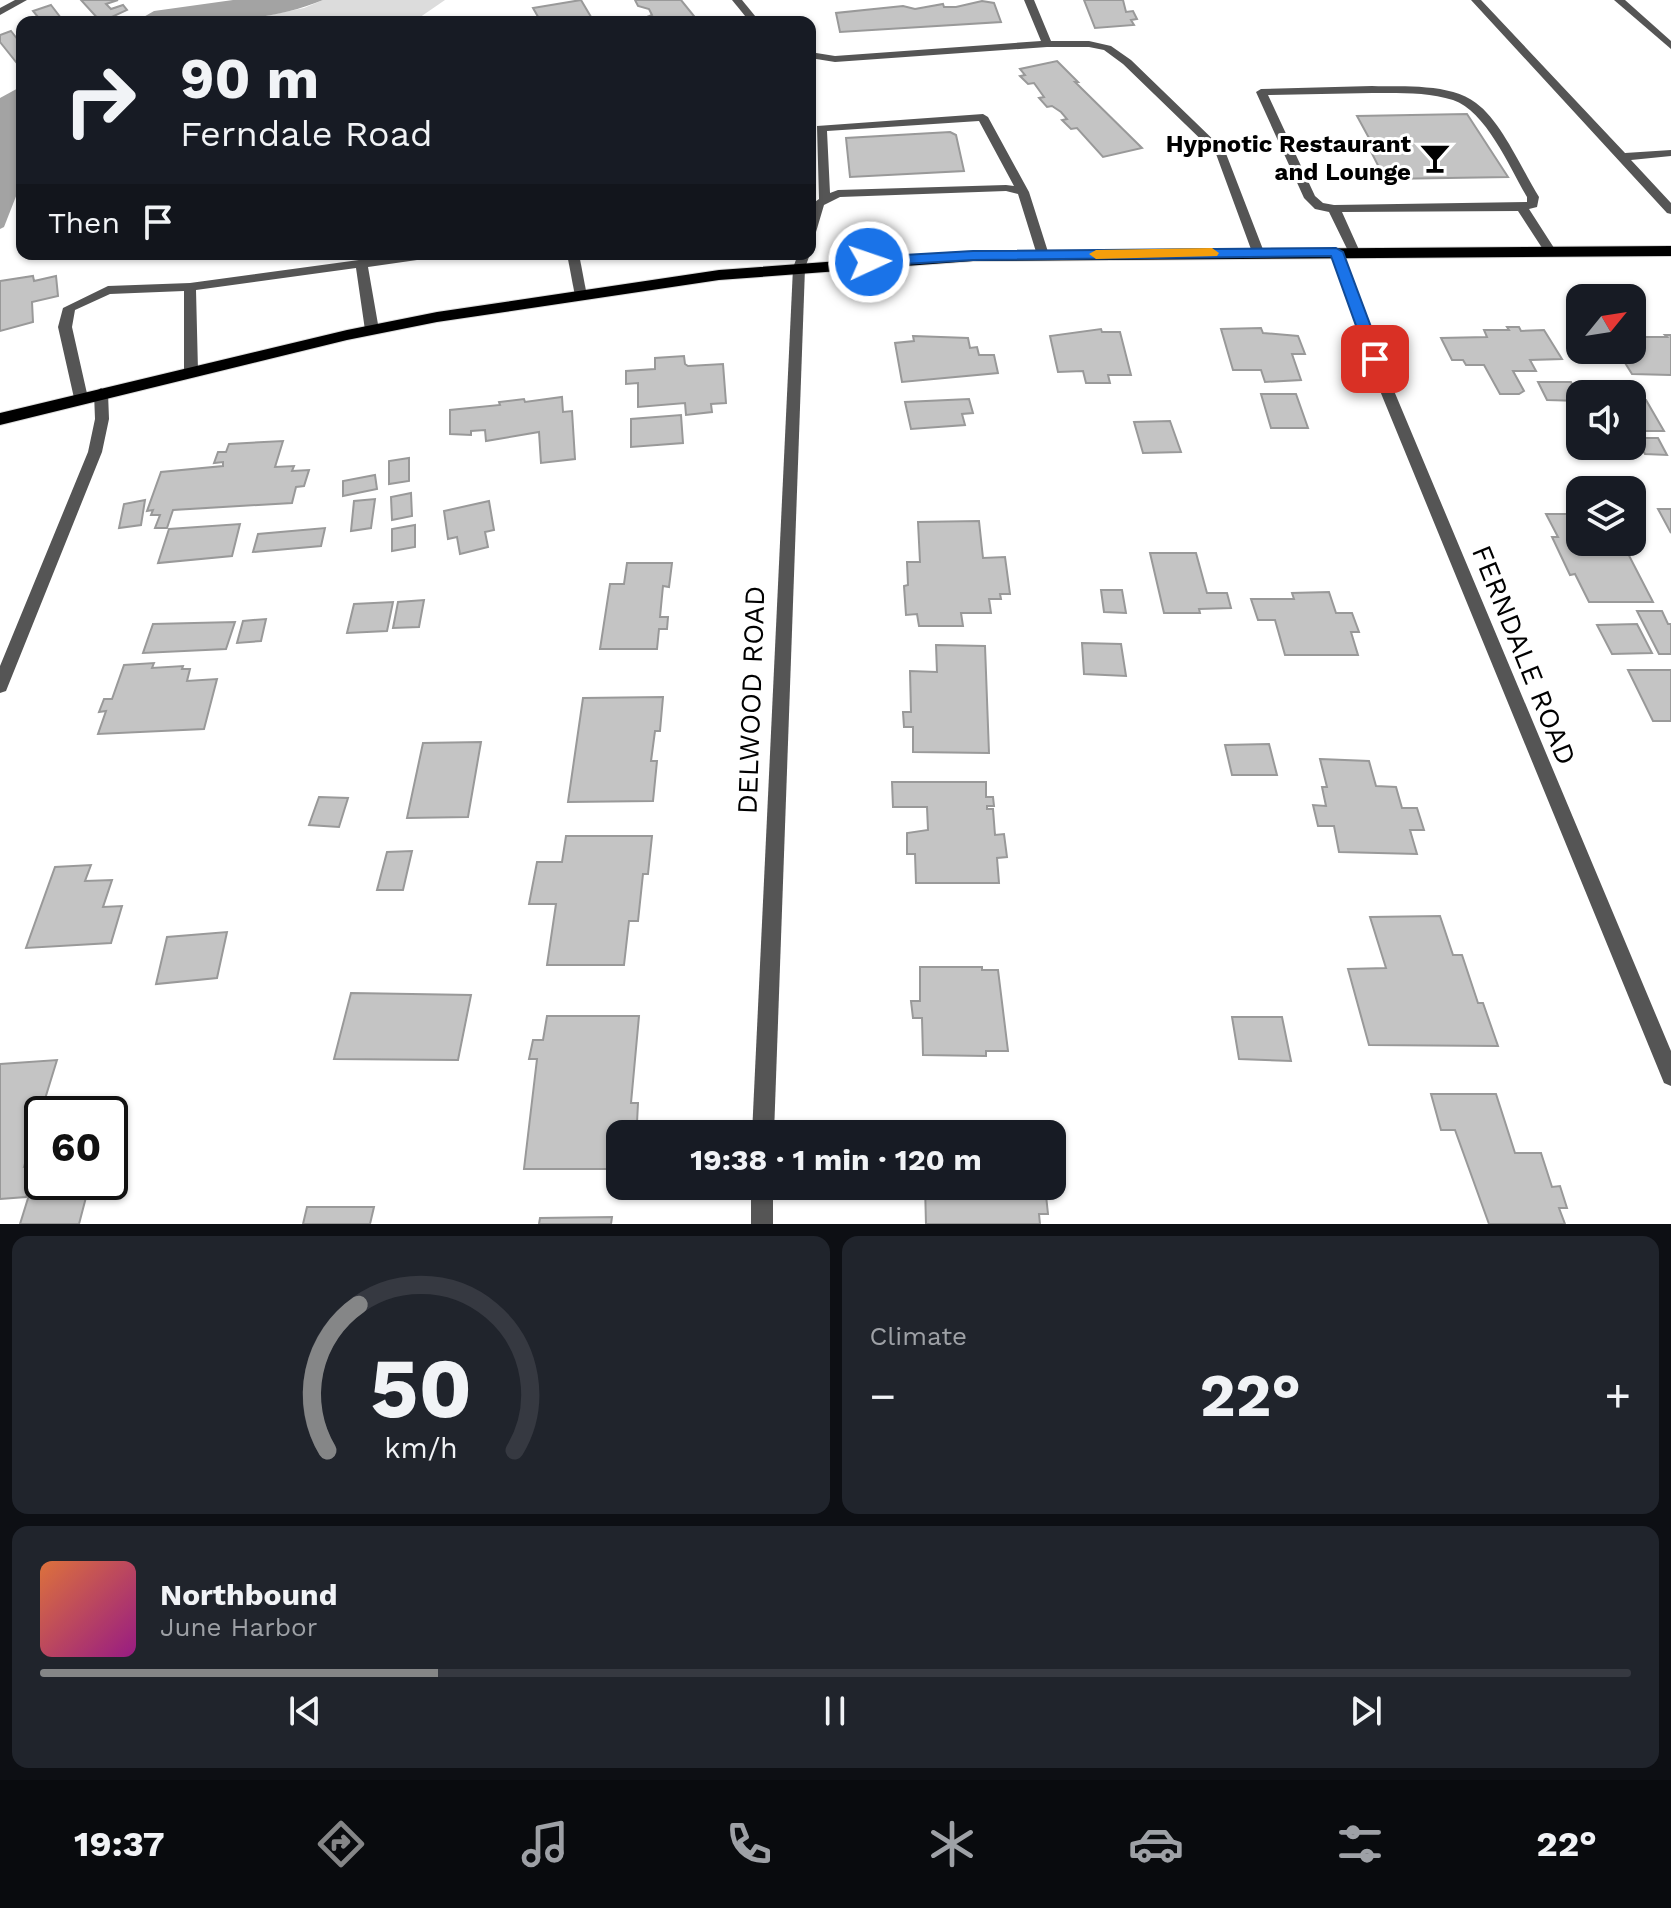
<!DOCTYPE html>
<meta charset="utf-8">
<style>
body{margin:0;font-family:"Work Sans",sans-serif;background:#20242c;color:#f1f3f6;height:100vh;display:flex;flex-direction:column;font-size:30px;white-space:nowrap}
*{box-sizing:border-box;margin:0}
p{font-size:26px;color:#9ea1a6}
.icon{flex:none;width:44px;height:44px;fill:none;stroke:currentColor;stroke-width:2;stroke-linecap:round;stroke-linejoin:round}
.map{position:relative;height:1224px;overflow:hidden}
.details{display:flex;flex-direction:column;gap:12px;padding:12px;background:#0d0f14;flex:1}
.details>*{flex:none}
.guide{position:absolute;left:16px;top:16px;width:800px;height:244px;border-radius:16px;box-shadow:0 2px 6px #0004;background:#171b24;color:#f1f3f6;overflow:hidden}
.needle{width:52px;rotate:60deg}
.fabs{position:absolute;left:1566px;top:284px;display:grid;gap:16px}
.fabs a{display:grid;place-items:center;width:80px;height:80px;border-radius:16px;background:#171b24;box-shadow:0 2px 6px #0004;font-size:40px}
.speed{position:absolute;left:24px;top:1096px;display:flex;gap:16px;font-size:40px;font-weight:700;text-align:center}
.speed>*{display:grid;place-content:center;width:104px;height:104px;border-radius:50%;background:#171b24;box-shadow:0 2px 6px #0004;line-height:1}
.speed .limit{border:4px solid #111;border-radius:12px;background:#fff;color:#111}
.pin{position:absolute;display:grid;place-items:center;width:68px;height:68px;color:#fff;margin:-34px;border-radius:16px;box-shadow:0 4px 12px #0006}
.me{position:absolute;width:88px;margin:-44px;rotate:87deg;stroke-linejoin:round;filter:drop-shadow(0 0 6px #0008)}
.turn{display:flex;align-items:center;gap:28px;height:168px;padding:0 32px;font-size:36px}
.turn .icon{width:104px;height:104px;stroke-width:2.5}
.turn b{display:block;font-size:56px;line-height:68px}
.then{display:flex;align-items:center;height:76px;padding:0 32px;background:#0003;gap:16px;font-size:30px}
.big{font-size:60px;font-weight:700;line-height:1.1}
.details .tile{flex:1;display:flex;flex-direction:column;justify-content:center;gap:12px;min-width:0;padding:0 28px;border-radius:16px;background:#20242c}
.details .dial{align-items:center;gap:0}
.dial svg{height:208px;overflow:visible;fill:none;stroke:#363941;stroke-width:7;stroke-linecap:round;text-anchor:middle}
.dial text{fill:#f1f3f6;stroke:none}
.song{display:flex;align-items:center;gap:24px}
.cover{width:96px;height:96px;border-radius:12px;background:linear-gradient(135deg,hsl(20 70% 55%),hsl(310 70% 35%))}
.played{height:8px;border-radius:4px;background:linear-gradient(90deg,#858687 25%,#363941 25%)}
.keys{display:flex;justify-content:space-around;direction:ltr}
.heat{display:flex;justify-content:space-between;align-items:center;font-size:44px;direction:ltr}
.details .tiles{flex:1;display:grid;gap:12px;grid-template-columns:1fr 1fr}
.tile:last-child{grid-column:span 2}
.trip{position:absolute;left:606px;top:1120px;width:460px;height:80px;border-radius:16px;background:#171b24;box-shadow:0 2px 6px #0004;font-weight:700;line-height:80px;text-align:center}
.dock{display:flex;height:128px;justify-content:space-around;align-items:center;background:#090b0e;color:#9ea1a6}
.dock .icon{width:56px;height:56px}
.dock .current{color:#858687}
.dock b{font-size:36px;color:#f1f3f6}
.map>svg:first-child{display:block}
.green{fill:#dcdcdc}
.water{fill:#a3a3a3}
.building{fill:#c4c4c4;stroke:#999;stroke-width:2}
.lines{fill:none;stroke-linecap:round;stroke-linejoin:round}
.primary-casing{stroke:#dbdbdb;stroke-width:2}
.lane{fill:#555;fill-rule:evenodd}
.street{fill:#555;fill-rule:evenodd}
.primary{fill:#000;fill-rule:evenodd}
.route{fill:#1a73e8;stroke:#114b97;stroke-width:2}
.slow{fill:#f59e0b}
.labels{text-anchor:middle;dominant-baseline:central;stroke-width:6;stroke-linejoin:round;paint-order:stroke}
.far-poi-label{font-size:24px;font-weight:bold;fill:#000;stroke:#fff;text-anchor:end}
.street-label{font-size:28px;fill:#000;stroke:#fff}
</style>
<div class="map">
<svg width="1671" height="1224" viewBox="0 0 1671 1224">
<rect width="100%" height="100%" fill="#fff"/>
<path class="green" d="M323,0H445L413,22H236L304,8Z"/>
<g class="water">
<path d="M233,0H323C262,25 199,22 135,22L154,11Z"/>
<path d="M22,86V181L4,227L0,229V98Z"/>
</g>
<g class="building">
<path d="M81,0H118L106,4L111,9L123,5L127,10L101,22Z"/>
<path d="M581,0L594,22H541L533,8Z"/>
<path d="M635,0H681L698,21L651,22L647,17L652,15L649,9L638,6Z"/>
<path d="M1084,0H1123L1126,12L1133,11L1137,19L1131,20L1134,25L1095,28Z"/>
<path d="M982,1L994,3L1001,22L840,32L836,13L903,6L915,9L943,4L944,7H956Z"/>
<path d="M51,5L64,22H42L33,11Z"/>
<path d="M11,31L22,45L20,67L0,42V35Z"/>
<path d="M1057,61L1078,82H1075L1142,148L1103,157L1077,128L1071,129L1062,120L1067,119L1061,112L1052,106L1047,107L1039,98L1044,97L1034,83L1028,84L1020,76L1025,75L1020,69Z"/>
<path d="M1467,114L1508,177L1385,179L1364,138H1369L1357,116Z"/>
<path d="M950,132L956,135L964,171L850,177L846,138Z"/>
<path d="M33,276L34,281L56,276L58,296L32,302L33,322L0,331V281Z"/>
<path d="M1507,327H1519L1521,331L1544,330L1562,359L1530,360L1536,371H1513L1524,391L1519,394H1500L1484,365H1466L1463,360H1452L1441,338L1487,337L1484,330H1509Z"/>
<path d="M1261,328L1263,333L1298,336L1305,354H1292L1301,380L1265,382L1261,370H1233L1221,329Z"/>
<path d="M1101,329L1102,332H1120L1131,375H1108L1110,383H1086L1083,371L1058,372L1050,336Z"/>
<path d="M1665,335H1671V375L1632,374L1617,350H1632V337H1667Z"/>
<path d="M913,336L968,338L970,348L977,347L979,355H994L998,373L902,382L895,343L914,341Z"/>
<path d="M684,356L685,364L688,366L723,364L726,403L711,404L712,412L686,415L685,403L638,407V383L626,384V371L655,369V358Z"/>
<path d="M1538,382H1571L1580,401L1547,400Z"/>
<path d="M1261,394H1296L1308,428H1271Z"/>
<path d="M562,397L563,412L572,411L575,459L541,463L539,432L486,441L485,430L471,431V435L450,434V410L500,405L499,402L524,399L525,402Z"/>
<path d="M969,399L973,413L962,414L965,425L911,429L905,402Z"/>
<path d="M1632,399L1646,400L1664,431H1632Z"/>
<path d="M681,415L683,443L631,447V419Z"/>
<path d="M1170,421L1181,452L1143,453L1134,422Z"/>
<path d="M1636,438H1658L1667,455L1645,454Z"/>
<path d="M283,441L275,467L294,466L292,471L309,470L304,486L296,487L292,503L173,510L167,528H155L160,515H151L153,510L147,511L161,472L223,466V462L214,463L218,452H226L229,444Z"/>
<path d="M409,458V481L389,484V461Z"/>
<path d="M375,475L377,489L343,496V481Z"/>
<path d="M411,493L412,516L392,520L391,497Z"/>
<path d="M375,499L371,528L351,531L354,501Z"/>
<path d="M145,500L141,525L119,528L124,504Z"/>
<path d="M489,501L494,530L485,532L488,547L460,554L457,537L448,539L444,511Z"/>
<path d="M1658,509H1671V533Z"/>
<path d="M1546,514H1580V542H1622L1653,602H1589L1575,574L1570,575L1552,537H1558Z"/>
<path d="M979,521L983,558L1005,557L1010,594H1000L1001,599H989L991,613H961L963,626H919L917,614L906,615L904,586L908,585L907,562H920L918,522Z"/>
<path d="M240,524L232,556L158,563L169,529Z"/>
<path d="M415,525V547L392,551V529Z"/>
<path d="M325,528L321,546L253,552L258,534Z"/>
<path d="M1150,553H1196L1207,593H1227L1231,608L1199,609L1200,613H1164Z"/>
<path d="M627,563H672L669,587L663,586L660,617H668L667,629H659L657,649H600L610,584H624Z"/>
<path d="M1101,590H1122L1126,613L1104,612Z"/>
<path d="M1329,592L1336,613H1352L1359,632H1351L1358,655H1285L1275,620H1258L1251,599H1294L1292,593Z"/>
<path d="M424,600L419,627L393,628L398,602Z"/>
<path d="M393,602L387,631L347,633L354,604Z"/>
<path d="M1637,611H1662L1668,624H1671V654H1659Z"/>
<path d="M266,619L261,641L237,643L243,621Z"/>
<path d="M235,622L226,649L143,653L153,624Z"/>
<path d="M1637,624L1652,653L1612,654L1597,625Z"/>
<path d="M1082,643L1121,644L1126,676L1084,674Z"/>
<path d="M936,645L985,646L989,753L913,752V727H904L903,712H911L910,671L937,672Z"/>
<path d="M154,663L152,668L183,666L182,669H190L187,681L217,679L204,729L98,734L106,711L99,712L104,699H112L124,665Z"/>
<path d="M1628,670H1671V721H1653Z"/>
<path d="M663,697L660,731H655L651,761H657L653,801L568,802L583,698Z"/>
<path d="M481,742L468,817L407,818L423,743Z"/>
<path d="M1269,744L1277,775H1232L1225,745Z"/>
<path d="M1320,759L1369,761L1376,786L1396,787L1402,808H1417L1424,830H1410L1417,854L1339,852L1334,826H1318L1313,805L1326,806L1322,787H1327Z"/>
<path d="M892,782H986V797H993L994,806H987V809H993L995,835L1004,834L1007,857L997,858L999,883H916L915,854H907V833L928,830L927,807H893Z"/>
<path d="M319,797L348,798L339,827L309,825Z"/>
<path d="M566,836H652L648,874H643L638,921H629L624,965H547L556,904H529L537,862H562Z"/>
<path d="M412,851L403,890H377L387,852Z"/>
<path d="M91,865L85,881L112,880L103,907L122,906L111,943L26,948L55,867Z"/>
<path d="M1440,916L1453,955H1462L1478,1003H1483L1498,1046L1369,1045L1348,969L1386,968L1370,917Z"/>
<path d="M227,932L217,978L156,984L167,937Z"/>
<path d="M920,967H982V970H998L1008,1051H986V1056L923,1055L922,1018H913L911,1001H920Z"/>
<path d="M351,993L471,995L458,1060L334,1059Z"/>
<path d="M547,1016H639L631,1103H638L637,1123H628L627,1134H620V1169H524L537,1059H529L533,1040H543Z"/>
<path d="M1232,1017H1282L1291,1061L1239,1059Z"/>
<path d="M57,1060L24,1167L36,1166L26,1197L0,1199V1064Z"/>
<path d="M1431,1094H1496L1515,1153H1541L1552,1187L1560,1186L1567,1208H1559L1565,1224H1489L1455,1130H1441Z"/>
<path d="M42,1178V1182H90L79,1224H20L34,1179Z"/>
<path d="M925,1186H1045L1048,1214H1039L1040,1224H926Z"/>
<path d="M307,1207H374L370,1224H303Z"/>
<path d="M612,1217L611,1224H539L540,1218Z"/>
</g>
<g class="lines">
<defs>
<path id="primary" d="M1671,246V256L973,261L719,280L437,322L347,340L0,425V413L347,330L437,312L719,270L973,251Z"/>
</defs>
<use href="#primary" class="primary-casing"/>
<g class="lane">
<path d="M1471,0H1481L1625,153L1671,150V156L1631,160L1671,203V214L1667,213Z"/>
<path d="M1614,0H1625L1671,41V49Z"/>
<path d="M1372,86C1404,87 1450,83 1476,103C1502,122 1522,170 1539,197L1537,207L1529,209L1556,251L1554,254H1546L1518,211L1342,212L1360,252L1354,256L1350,255L1329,212L1315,209L1304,198L1256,92L1261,89ZM1372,93C1398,93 1428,92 1453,100C1486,111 1510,168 1527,197V202L1334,205L1323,203L1315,196L1268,95Z"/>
<path d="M983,114L988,117L1029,192L1049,255L1047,258H1039L1037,255L1018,194L1006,191L840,197L824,205L816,232L810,236C810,223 807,206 819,199L817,126ZM979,121L1014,186L1006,185L838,190L830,193L827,131Z"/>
<path d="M403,254H437L431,258L368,267L379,330L372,334L365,330L356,268L196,290L198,371L191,376L184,371V291L110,294L75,310L72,327L88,398L81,403L74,398L58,327L63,308L108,286L190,283Z"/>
<path d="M567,254H579L587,296L586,299L581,300L575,296Z"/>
<path d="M798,254H810L805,268L799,272L793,268Z"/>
</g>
<g class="street">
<path d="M15,0H27L0,15V8Z"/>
<path d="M732,0H742L760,22H750Z"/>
<path d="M1024,0H1034L1051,41H1089L1111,46L1131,60L1225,151L1264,252L1262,255L1258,256L1252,252L1216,154L1123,64L1104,50L1089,47H1047L835,62L810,58V52L835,56L1041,41Z"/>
<path d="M1336,248L1342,252L1392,386L1671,1051V1086L1664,1083L1378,386L1330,252Z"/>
<path d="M799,264L805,268L774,1134H752L793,268Z"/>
<path d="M101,388L108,393L109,419L102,452L8,686L6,691L0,693V666L88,452L95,419L94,393Z"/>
<rect x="751" y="1186" width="22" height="38"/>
</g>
<use href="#primary" class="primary"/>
</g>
<path class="route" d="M1336,248L1343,252L1383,359L1381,363L1375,364L1368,359L1331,256L973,260L869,266L862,262L869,257L973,251Z"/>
<path class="slow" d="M1212,248L1219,253L1217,256L1096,259L1089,254L1096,250Z"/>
<defs>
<symbol id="bar-bare" viewBox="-9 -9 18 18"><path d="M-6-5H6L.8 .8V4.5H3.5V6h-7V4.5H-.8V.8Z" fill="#000" stroke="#fff" stroke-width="2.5" paint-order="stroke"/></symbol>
</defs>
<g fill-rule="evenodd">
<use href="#bar-bare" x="1413" y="136" width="44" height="44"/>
</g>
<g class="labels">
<g class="far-poi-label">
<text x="1411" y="144">Hypnotic Restaurant<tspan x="1411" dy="28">and Lounge</tspan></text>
</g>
<g class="street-label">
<text transform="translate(1524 655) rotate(68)">FERNDALE ROAD</text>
<text transform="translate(751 700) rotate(-88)">DELWOOD ROAD</text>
</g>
</g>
</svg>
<div class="fabs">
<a><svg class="needle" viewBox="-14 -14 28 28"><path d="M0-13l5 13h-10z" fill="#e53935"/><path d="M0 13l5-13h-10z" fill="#9ea1a6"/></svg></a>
<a><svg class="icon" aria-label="sound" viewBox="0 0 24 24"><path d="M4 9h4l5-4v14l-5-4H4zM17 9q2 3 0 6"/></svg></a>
<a><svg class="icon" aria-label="layers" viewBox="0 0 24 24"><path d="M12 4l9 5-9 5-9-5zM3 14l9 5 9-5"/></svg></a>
</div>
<div class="speed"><div class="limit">60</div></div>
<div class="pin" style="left:1375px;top:359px;background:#d93025"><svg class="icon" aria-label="arrive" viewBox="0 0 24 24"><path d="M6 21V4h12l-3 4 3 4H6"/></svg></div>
<svg class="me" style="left:869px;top:262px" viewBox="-20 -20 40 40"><circle r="17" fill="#1a73e8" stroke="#fff" stroke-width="3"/><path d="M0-11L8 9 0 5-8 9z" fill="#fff"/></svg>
<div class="trip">19:38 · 1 min · 120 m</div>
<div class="guide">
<div class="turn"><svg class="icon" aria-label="right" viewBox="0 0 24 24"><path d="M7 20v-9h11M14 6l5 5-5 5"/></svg><div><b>90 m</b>Ferndale Road</div></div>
<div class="then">Then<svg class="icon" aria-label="arrive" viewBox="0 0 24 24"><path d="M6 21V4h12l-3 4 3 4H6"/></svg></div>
</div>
</div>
<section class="details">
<div class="tiles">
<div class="tile dial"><svg viewBox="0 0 100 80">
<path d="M14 69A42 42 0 1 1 86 69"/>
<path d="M14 69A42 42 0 0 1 26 13" stroke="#858687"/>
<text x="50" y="56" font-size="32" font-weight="700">50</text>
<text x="50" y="72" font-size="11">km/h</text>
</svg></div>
<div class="tile"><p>Climate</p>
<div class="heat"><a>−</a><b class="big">22°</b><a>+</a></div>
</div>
<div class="tile">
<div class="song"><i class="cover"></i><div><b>Northbound</b><p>June Harbor</p></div></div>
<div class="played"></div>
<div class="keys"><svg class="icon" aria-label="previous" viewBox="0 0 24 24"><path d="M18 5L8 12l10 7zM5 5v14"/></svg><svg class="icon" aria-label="pause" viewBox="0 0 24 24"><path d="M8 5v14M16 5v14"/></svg><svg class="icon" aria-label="next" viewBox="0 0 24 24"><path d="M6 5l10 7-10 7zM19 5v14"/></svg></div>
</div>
</div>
</section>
<nav class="dock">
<b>19:37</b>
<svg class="icon current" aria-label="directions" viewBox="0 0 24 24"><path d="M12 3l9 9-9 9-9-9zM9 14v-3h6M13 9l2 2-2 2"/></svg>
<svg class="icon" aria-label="music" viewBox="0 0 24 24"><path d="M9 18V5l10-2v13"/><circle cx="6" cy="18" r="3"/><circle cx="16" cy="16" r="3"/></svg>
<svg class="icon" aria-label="phone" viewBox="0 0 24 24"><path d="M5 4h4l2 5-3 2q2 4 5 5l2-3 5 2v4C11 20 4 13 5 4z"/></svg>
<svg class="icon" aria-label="climate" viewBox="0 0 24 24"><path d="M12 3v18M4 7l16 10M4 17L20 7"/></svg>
<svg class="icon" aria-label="car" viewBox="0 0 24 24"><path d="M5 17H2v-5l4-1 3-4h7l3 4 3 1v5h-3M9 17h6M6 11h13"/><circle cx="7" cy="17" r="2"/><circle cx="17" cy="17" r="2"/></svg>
<svg class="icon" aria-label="filters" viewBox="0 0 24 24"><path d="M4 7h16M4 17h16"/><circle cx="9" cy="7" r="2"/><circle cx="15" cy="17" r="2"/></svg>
<b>22°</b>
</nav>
